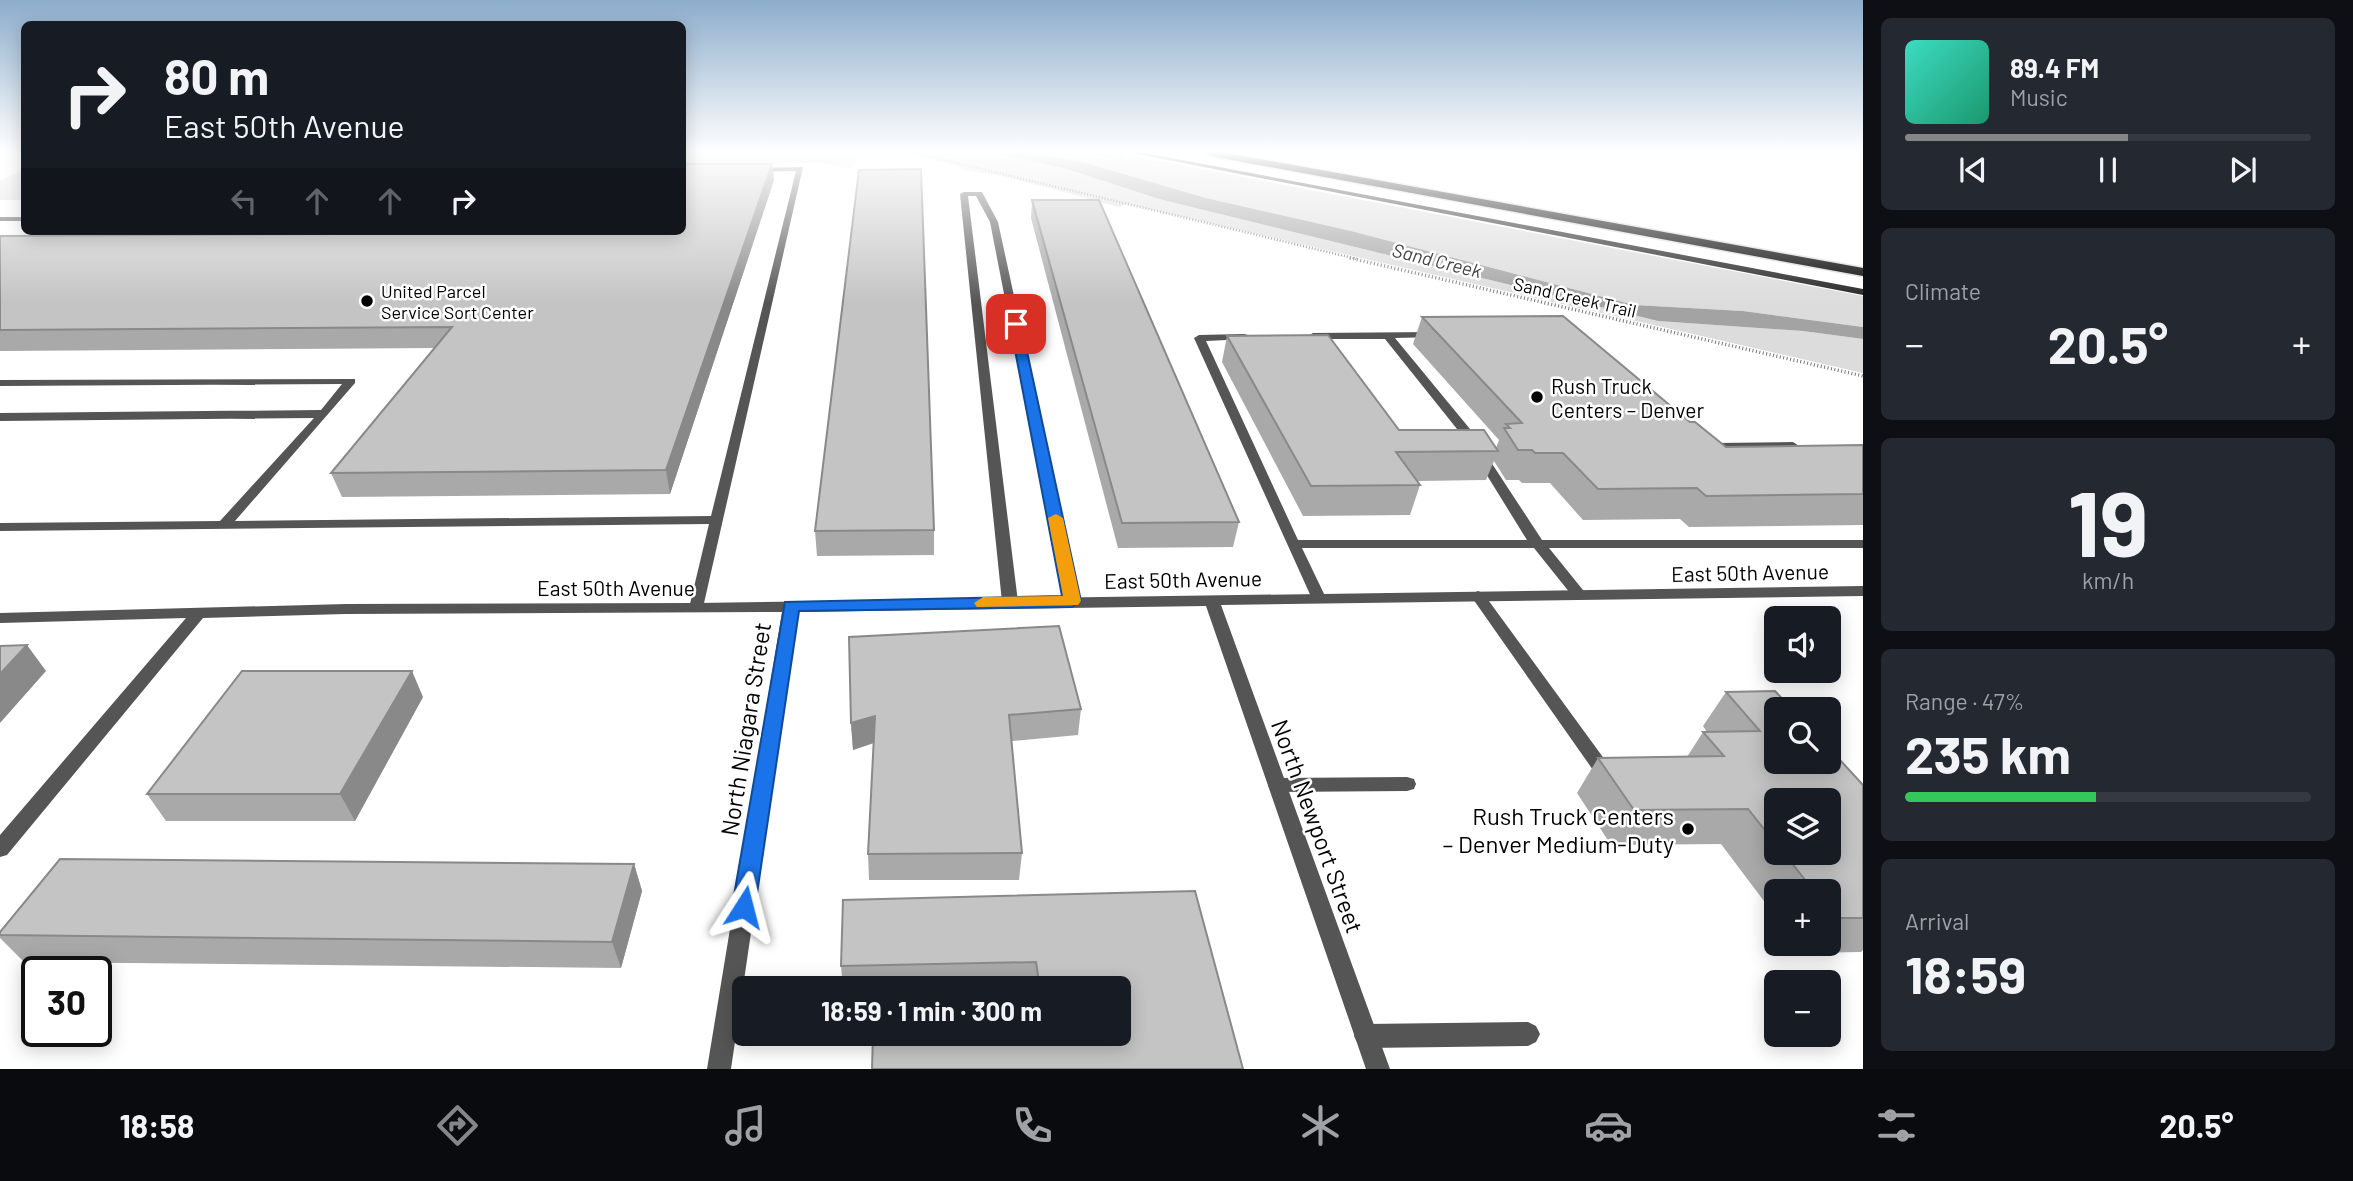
<!DOCTYPE html>
<meta charset="utf-8">
<style>
body{margin:0;font-family:Barlow,sans-serif;background:#242831;color:#f1f3f6;height:100vh;display:flex;flex-direction:column;font-size:26px;white-space:nowrap}
*{box-sizing:border-box;margin:0}
p{font-size:23px;color:#9ea1a6}
.icon{flex:none;width:38px;height:38px;fill:none;stroke:currentColor;stroke-width:2;stroke-linecap:round;stroke-linejoin:round}
.map{position:relative;flex:1;overflow:hidden}
.drawer{display:flex;flex-direction:column;gap:18px;padding:18px;background:#0d0f14;width:490px}
.drawer>*{flex:none}
.banner{position:absolute;left:21px;top:21px;width:665px;height:214px;border-radius:10px;box-shadow:0 4px 18px #0003;background:#171b24;color:#f1f3f6;overflow:hidden}
.tools{position:absolute;left:1764px;top:606px;display:grid;gap:14px}
.tools a{display:grid;place-items:center;width:77px;height:77px;border-radius:10px;background:#171b24;box-shadow:0 4px 18px #0003;font-size:35px}
.speed{position:absolute;left:21px;top:956px;display:flex;gap:14px;font-size:35px;font-weight:700;text-align:center}
.speed>*{display:grid;place-content:center;width:91px;height:91px;border-radius:50%;background:#171b24;box-shadow:0 4px 18px #0003;line-height:1}
.speed .limit{border:4px solid #111;border-radius:10px;background:#fff;color:#111}
.pin{position:absolute;display:grid;place-items:center;width:60px;height:60px;color:#fff;margin:-30px;border-radius:14px;box-shadow:0 4px 10px #0006}
.me{position:absolute;width:77px;margin:-38px;rotate:9deg;stroke-linejoin:round;filter:drop-shadow(0 0 5px #0008)}
.turn{display:flex;align-items:center;gap:24px;height:147px;padding:0 28px;font-size:32px}
.turn .icon{width:91px;height:91px;stroke-width:2.5}
.turn b{display:block;font-size:49px;line-height:60px}
.lanes{display:flex;align-items:center;height:66px;padding:0 28px;background:#0003;justify-content:center;gap:35px;direction:ltr}
.lanes .off{opacity:.35}
.big{font-size:52px;font-weight:700;line-height:1.1}
.drawer .card{flex:1;display:flex;flex-direction:column;justify-content:center;gap:10px;min-width:0;padding:0 24px;border-radius:10px;background:#242831}
.drawer .dial{align-items:center;gap:0}
.dial b{font-size:91px;line-height:1}
.song{display:flex;align-items:center;gap:21px}
.cover{width:84px;height:84px;border-radius:10px;background:linear-gradient(135deg,hsl(170 70% 55%),hsl(160 70% 35%))}
.played{height:7px;border-radius:4px;background:linear-gradient(90deg,#858687 55%,#363941 55%)}
.keys{display:flex;justify-content:space-around;direction:ltr}
.heat{display:flex;justify-content:space-between;align-items:center;font-size:38px;direction:ltr}
.charge{height:10px;border-radius:5px;background:linear-gradient(90deg,#34c759 47%,#363941 0)}
.trip{position:absolute;left:732px;top:976px;width:399px;height:70px;border-radius:10px;background:#171b24;box-shadow:0 4px 18px #0003;font-weight:700;line-height:70px;text-align:center}
.menu{display:flex;height:112px;justify-content:space-around;align-items:center;background:#090b0e;color:#9ea1a6}
.menu .icon{width:49px;height:49px}
.menu .active{color:#858687}
.menu b{font-size:32px;color:#f1f3f6}
main{display:flex;flex:1;min-height:0}
.map>svg:first-child{display:block}
.green{fill:#dcdcdc}
.water{fill:#a3a3a3}
.lines{fill:none;stroke-linecap:round;stroke-linejoin:round}
.motorway-casing{stroke:#dbdbdb;stroke-width:3}
.path-far1{stroke:#777;stroke-width:2.5;stroke-dasharray:1 2;stroke-linecap:butt}
.path{stroke:#777;stroke-width:3.5;stroke-dasharray:1 2.5;stroke-linecap:butt}
.service{fill:#555;fill-rule:evenodd}
.minor{fill:#555;fill-rule:evenodd}
.secondary{fill:#222;fill-rule:evenodd}
.motorway{fill:#000;fill-rule:evenodd}
.wall{fill:#a9a9a9;fill-rule:evenodd}
.shaded-wall{fill:#898989}
.building{fill:#c4c4c4;stroke:#898989;stroke-width:2}
.route{fill:#1a73e8;stroke:#114b97;stroke-width:2}
.slow{fill:#f59e0b}
.poi-dot{fill:#000;stroke:#fff;stroke-width:2.5}
.labels{text-anchor:middle;dominant-baseline:central;stroke-width:5;stroke-linejoin:round;paint-order:stroke}
.far-poi-label{font-size:18px;fill:#000;stroke:#fff;text-anchor:start}
.far-street-label{font-size:18px;fill:#000;stroke:#fff}
.far-water-label{font-size:19px;font-style:italic;fill:#444;stroke:#fff}
.poi-label{font-size:21px;fill:#000;stroke:#fff;text-anchor:start}
.street-label{font-size:21px;fill:#000;stroke:#fff}
.near-street-label{font-size:24px;fill:#000;stroke:#fff}
.near-poi-label{font-size:24px;fill:#000;stroke:#fff;text-anchor:end}
</style>
<main>
<div class="map">
<svg width="1863" height="1069" viewBox="0 0 1863 1069">
<rect width="100%" height="100%" fill="#fff"/>
<g class="green">
<path d="M682,153H860L850,169L825,163H683Z"/>
<path d="M905,153H994L1067,169L1159,199L1658,321L1803,331L1863,339V373L1126,204L1119,207L1007,177L964,170L958,166Z"/>
<path d="M1034,153H1118L1863,296V327L1743,311L1634,305L1351,231L1206,198L1086,163Z"/>
<path d="M24,169V200H0V181Z"/>
</g>
<path class="water" d="M994,153H1034L1086,163L1206,198L1351,231L1634,305L1743,311L1863,327V339L1803,331L1658,321L1159,199L1067,169Z"/>
<g class="lines">
<defs>
<path id="motorway" d="M1205,153H1227L1863,268V276L1210,156Z"/>
</defs>
<use href="#motorway" class="motorway-casing"/>
<g class="path-far1">
<path d="M915,153L1357,259"/>
<path d="M1093,153L1123,158"/>
</g>
<path class="path" d="M1350,258L1863,376"/>
<g class="service">
<path d="M803,167L702,612H692L689,608L709,524L0,531V523L220,521L314,418L0,421V413L321,410L342,384L0,386V380L355,379V383L235,521L711,516L796,171L754,172L750,170L754,168Z"/>
<path d="M964,192H982L998,222L1080,601L1072,606L1064,601L990,222L976,196H968L1018,602L1010,607L1002,602L960,194Z"/>
<rect x="0" y="217" width="24" height="4"/>
<path d="M1433,332L1438,335L1437,337L1395,338L1470,429L1472,432L1470,435L1448,436L1446,433L1448,430L1457,429L1385,339H1313L1308,336L1313,333Z"/>
<path d="M1244,334L1248,335V339L1206,341L1298,540H1527L1475,456L1481,452L1485,453L1542,540H1863V548H1549L1587,595L1579,600L1574,598L1534,548H1302L1326,598L1323,601H1313L1194,338L1199,335Z"/>
<path d="M1793,442L1799,446L1797,449L1717,451L1711,447L1717,443Z"/>
<path d="M1478,591L1483,593L1605,760L1608,765L1605,770L1599,772L1593,770L1473,599L1470,596L1473,593Z"/>
<path d="M1407,777L1414,779L1416,784L1414,789L1407,791L1277,792L1270,790L1268,785L1270,780L1277,778Z"/>
<path d="M1528,1022L1536,1026L1540,1034L1536,1042L1528,1046L1366,1048L1358,1044L1354,1036L1358,1028L1366,1024Z"/>
</g>
<path class="minor" d="M1863,586V596L1221,605L1390,1069H1366L1206,606L798,612L731,1069H707L782,612L346,614L203,618L7,855L0,857V835L186,618L0,623V613L346,604L697,603Z"/>
<path class="secondary" d="M1132,153H1145L1863,289V295Z"/>
<use href="#motorway" class="motorway"/>
</g>
<g class="wall">
<path d="M772,164L774,180L670,494L342,497L331,473L435,348L0,351V236L528,233Z"/>
<path d="M1032,200L1239,522L1233,547L1118,548L1031,218Z"/>
<path d="M1422,317L1690,422L1726,447L1863,445V525L1689,527L1680,519L1583,520L1550,483H1522L1519,480H1506L1494,461L1486,480L1417,481L1420,485L1410,515L1303,516L1222,362L1227,336L1399,430L1496,448L1499,440L1413,344Z"/>
<path d="M934,530V555L817,556L815,531Z"/>
<path d="M1726,692L1863,785V950L1861,952L1804,953L1797,943H1829V891H1776V917L1721,844L1611,845L1577,793L1598,758L1687,757L1703,732H1707L1703,726ZM1776,800L1829,852H1776Z"/>
<path d="M423,697L355,821H166L147,794Z"/>
<path d="M1081,709L1078,735L1012,741L1022,853L1019,880H869L868,854L874,743L853,750L851,723Z"/>
<path d="M634,864L642,891L621,968L24,962L0,938V932Z"/>
<path d="M1195,891L1243,1069L1118,1034V989H843L841,966Z"/>
</g>
<g class="shaded-wall">
<path d="M772,164L774,180L670,494L666,470Z"/>
<path d="M27,645L46,671L0,723V674Z"/>
<path d="M412,671L423,697L355,821L340,794Z"/>
<path d="M875,716L876,742L853,750L851,723Z"/>
<path d="M634,864L642,891L621,968L612,942Z"/>
</g>
<g class="building">
<path d="M682,164H772L666,470L331,473L452,327L0,330V236L528,233L529,231H682Z"/>
<path d="M921,169L934,530L815,531L859,170Z"/>
<path d="M1032,200H1099L1239,522L1122,523Z"/>
<path d="M1563,316L1690,422H1695L1726,447L1863,445V494L1706,496L1697,488L1598,489L1563,453H1535L1532,450H1518L1504,428H1510L1506,424L1522,423L1422,317Z"/>
<path d="M1328,335L1399,430H1484L1498,451L1396,452L1420,485L1311,486L1227,336Z"/>
<path d="M1059,626L1081,709L1009,715L1022,853L868,854L875,716L851,723L849,637Z"/>
<path d="M27,645L0,674V646Z"/>
<path d="M242,671H412L340,794H147Z"/>
<path d="M1775,691L1792,709H1776V761H1829V748L1863,785V918H1836L1829,909V891H1814L1783,852H1829V800H1776V844L1748,809L1634,810L1598,758L1724,756L1703,732L1760,731L1726,692Z"/>
<path d="M60,859L634,864L612,942L0,935V932Z"/>
<path d="M1195,891L1243,1069H872L873,1034H1118V989H1040L1036,962L841,966L843,900Z"/>
</g>
<linearGradient id="sky" x2="0" y2="1"><stop stop-color="#8cadcc"/><stop offset="0.5" stop-color="#fff"/><stop offset="1" stop-color="#fff" stop-opacity="0"/></linearGradient>
<rect width="1863" height="303" fill="url(#sky)"/>
<path class="route" d="M1016,321L1021,324L1081,601L1072,607L799,611L755,907L752,915L744,918L735,915L732,907L785,602L1062,596L1010,324Z"/>
<path class="slow" d="M1056,514L1063,518L1081,601L1078,605L977,607L974,603L983,597L1063,596L1048,518Z"/>
<g class="poi-dot">
<circle cx="367" cy="301" r="7"/>
<circle cx="1537" cy="397" r="7"/>
<circle cx="1688" cy="829" r="7"/>
</g>
<g class="labels">
<g class="far-poi-label">
<text x="381" y="291">United Parcel<tspan x="381" dy="21">Service Sort Center</tspan></text>
</g>
<g class="far-street-label">
<text transform="translate(1575 297) rotate(13)">Sand Creek Trail</text>
</g>
<g class="far-water-label">
<text transform="translate(1437 260) rotate(14)">Sand Creek</text>
</g>
<g class="poi-label">
<text x="1551" y="385">Rush Truck<tspan x="1551" dy="24">Centers – Denver</tspan></text>
</g>
<g class="street-label">
<text transform="translate(1750 572) rotate(-1)">East 50th Avenue</text>
<text transform="translate(1183 579) rotate(-1)">East 50th Avenue</text>
<text x="616" y="587">East 50th Avenue</text>
</g>
<g class="near-street-label">
<text transform="translate(745 729) rotate(-81)">North Niagara Street</text>
<text transform="translate(1318 826) rotate(70)">North Newport Street</text>
</g>
<g class="near-poi-label">
<text x="1674" y="815">Rush Truck Centers<tspan x="1674" dy="28">– Denver Medium-Duty</tspan></text>
</g>
</g>
</svg>
<div class="tools">
<a><svg class="icon" aria-label="sound" viewBox="0 0 24 24"><path d="M4 9h4l5-4v14l-5-4H4zM17 9q2 3 0 6"/></svg></a>
<a><svg class="icon" aria-label="search" viewBox="0 0 24 24"><circle cx="10" cy="10" r="6"/><path d="M15 15l6 6"/></svg></a>
<a><svg class="icon" aria-label="layers" viewBox="0 0 24 24"><path d="M12 4l9 5-9 5-9-5zM3 14l9 5 9-5"/></svg></a>
<a>+</a>
<a>−</a>
</div>
<div class="speed"><div class="limit">30</div></div>
<div class="pin" style="left:1016px;top:324px;background:#d93025"><svg class="icon" aria-label="arrive" viewBox="0 0 24 24"><path d="M6 21V4h12l-3 4 3 4H6"/></svg></div>
<svg class="me" style="left:744px;top:907px" viewBox="-20 -20 40 40"><path d="M0-17L14 15 0 8-14 15z" fill="#1a73e8" stroke="#fff" stroke-width="4"/></svg>
<div class="trip">18:59 · 1 min · 300 m</div>
<div class="banner">
<div class="turn"><svg class="icon" aria-label="right" viewBox="0 0 24 24"><path d="M7 20v-9h11M14 6l5 5-5 5"/></svg><div><b>80 m</b>East 50th Avenue</div></div>
<div class="lanes"><svg class="icon off" aria-label="left" viewBox="0 0 24 24"><path d="M17 20v-9H6M10 6l-5 5 5 5"/></svg><svg class="icon off" aria-label="ahead" viewBox="0 0 24 24"><path d="M12 20V5M6 11l6-6 6 6"/></svg><svg class="icon off" aria-label="ahead" viewBox="0 0 24 24"><path d="M12 20V5M6 11l6-6 6 6"/></svg><svg class="icon" aria-label="right" viewBox="0 0 24 24"><path d="M7 20v-9h11M14 6l5 5-5 5"/></svg></div>
</div>
</div>
<section class="drawer">
<div class="card">
<div class="song"><i class="cover"></i><div><b>89.4 FM</b><p>Music</p></div></div>
<div class="played"></div>
<div class="keys"><svg class="icon" aria-label="previous" viewBox="0 0 24 24"><path d="M18 5L8 12l10 7zM5 5v14"/></svg><svg class="icon" aria-label="pause" viewBox="0 0 24 24"><path d="M8 5v14M16 5v14"/></svg><svg class="icon" aria-label="next" viewBox="0 0 24 24"><path d="M6 5l10 7-10 7zM19 5v14"/></svg></div>
</div>
<div class="card"><p>Climate</p>
<div class="heat"><a>−</a><b class="big">20.5°</b><a>+</a></div>
</div>
<div class="card dial"><b>19</b><p>km/h</p></div>
<div class="card"><p>Range · 47%</p><b class="big">235 km</b><div class="charge"></div></div>
<div class="card"><p>Arrival</p><b class="big">18:59</b></div>
</section>
</main>
<nav class="menu">
<b>18:58</b>
<svg class="icon active" aria-label="directions" viewBox="0 0 24 24"><path d="M12 3l9 9-9 9-9-9zM9 14v-3h6M13 9l2 2-2 2"/></svg>
<svg class="icon" aria-label="music" viewBox="0 0 24 24"><path d="M9 18V5l10-2v13"/><circle cx="6" cy="18" r="3"/><circle cx="16" cy="16" r="3"/></svg>
<svg class="icon" aria-label="phone" viewBox="0 0 24 24"><path d="M5 4h4l2 5-3 2q2 4 5 5l2-3 5 2v4C11 20 4 13 5 4z"/></svg>
<svg class="icon" aria-label="climate" viewBox="0 0 24 24"><path d="M12 3v18M4 7l16 10M4 17L20 7"/></svg>
<svg class="icon" aria-label="car" viewBox="0 0 24 24"><path d="M5 17H2v-5l4-1 3-4h7l3 4 3 1v5h-3M9 17h6M6 11h13"/><circle cx="7" cy="17" r="2"/><circle cx="17" cy="17" r="2"/></svg>
<svg class="icon" aria-label="filters" viewBox="0 0 24 24"><path d="M4 7h16M4 17h16"/><circle cx="9" cy="7" r="2"/><circle cx="15" cy="17" r="2"/></svg>
<b>20.5°</b>
</nav>
